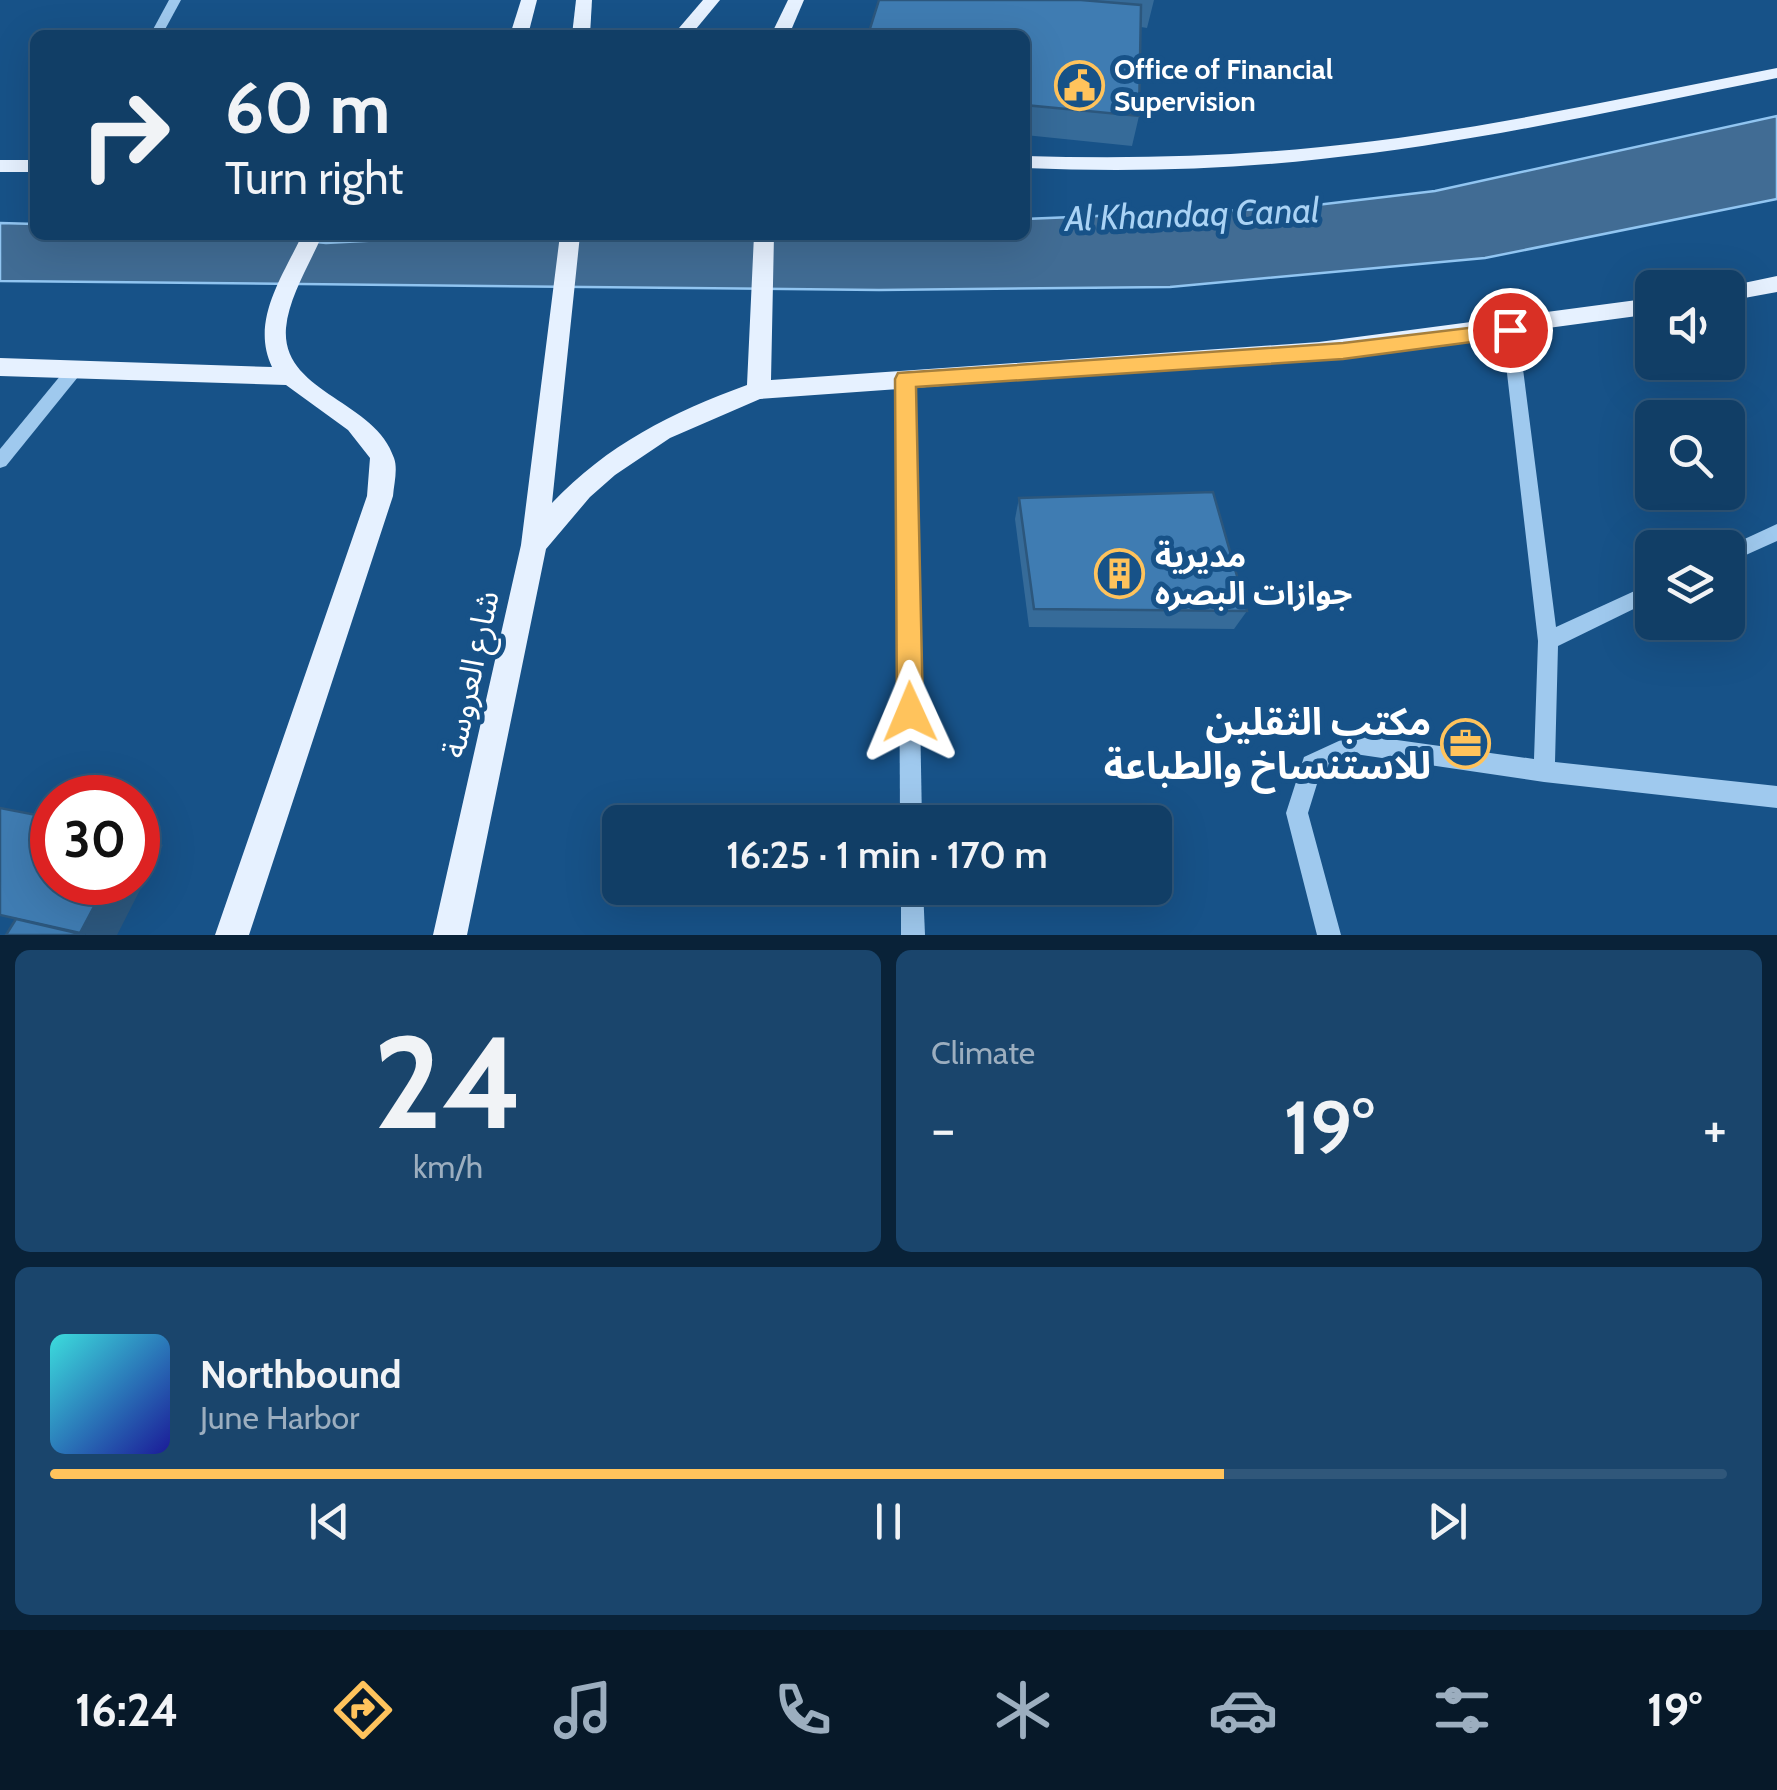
<!DOCTYPE html>
<meta charset="utf-8">
<style>
body{margin:0;font-family:Cabin,"Noto Sans Arabic",sans-serif;background:#1a456c;color:#f1f3f6;height:100vh;display:flex;flex-direction:column;font-size:38px;white-space:nowrap}
*{box-sizing:border-box;margin:0}
p{font-size:32px;color:#9caebf}
.icon{flex:none;width:55px;height:55px;fill:none;stroke:currentColor;stroke-width:2;stroke-linecap:round;stroke-linejoin:round}
.map{position:relative;height:935px;overflow:hidden}
.side{display:flex;flex-direction:column;gap:15px;padding:15px;background:#092238;flex:1}
.side>*{flex:none}
.banner{position:absolute;left:30px;top:30px;width:1000px;height:210px;border-radius:15px;box-shadow:0 10px 40px #0002,0 0 0 2px #30577a;background:#113e66;color:#f1f3f6;overflow:hidden}
.controls{position:absolute;left:1635px;top:270px;display:grid;gap:20px}
.controls a{display:grid;place-items:center;width:110px;height:110px;border-radius:15px;background:#113e66;box-shadow:0 10px 40px #0002,0 0 0 2px #30577a;font-size:50px}
.speed{position:absolute;left:30px;top:775px;display:flex;gap:20px;font-size:50px;font-weight:700;text-align:center}
.speed>*{display:grid;place-content:center;width:130px;height:130px;border-radius:50%;background:#113e66;box-shadow:0 10px 40px #0002,0 0 0 2px #30577a;line-height:1}
.speed .limit{border:15px solid #d22;background:#fff;color:#111}
.pin{position:absolute;display:grid;place-items:center;width:85px;height:85px;color:#fff;margin:-42px;border:5px solid #fff;border-radius:50%;box-shadow:0 2px 10px #0007}
.me{position:absolute;width:110px;margin:-55px;rotate:359deg;stroke-linejoin:round;filter:drop-shadow(0 0 8px #0008)}
.turn{display:flex;align-items:center;gap:35px;height:210px;padding:0 30px;font-size:45px}
.turn .icon{width:130px;height:130px;stroke-width:2.5}
.turn b{display:block;font-size:70px;line-height:85px}
.big{font-size:75px;font-weight:600;line-height:1.1}
.side .tile{flex:1;display:flex;flex-direction:column;justify-content:center;gap:15px;min-width:0;padding:0 35px;border-radius:15px;background:#1a456c}
.side .dial{align-items:center;gap:0}
.dial b{font-size:130px;line-height:1}
.song{display:flex;align-items:center;gap:30px}
.cover{width:120px;height:120px;border-radius:15px;background:linear-gradient(135deg,hsl(180 70% 55%),hsl(240 70% 35%))}
.played{height:10px;border-radius:5px;background:linear-gradient(90deg,#ffc35c 70%,#30577a 70%)}
.keys{display:flex;justify-content:space-around;direction:ltr}
.heat{display:flex;justify-content:space-between;align-items:center;font-size:55px;direction:ltr}
.side .tiles{flex:1;display:grid;gap:15px;grid-template-columns:1fr 1fr}
.tile:last-child{grid-column:span 2}
.trip{position:absolute;left:602px;top:805px;width:570px;height:100px;border-radius:15px;background:#113e66;box-shadow:0 10px 40px #0002,0 0 0 2px #30577a;font-weight:600;line-height:100px;text-align:center}
.dock{display:flex;height:160px;justify-content:space-around;align-items:center;background:#071929;color:#9caebf}
.dock .icon{width:70px;height:70px}
.dock .on{color:#ffc35c}
.dock b{font-size:45px;color:#f1f3f6}
.map>svg:first-child{display:block}
.water{fill:#416c94;stroke:#91c5f1;stroke-width:2.5}
.lines{fill:none;stroke-linecap:round;stroke-linejoin:round}
.minor{fill:#9fc9ee;fill-rule:evenodd}
.major{fill:#e6f1ff;fill-rule:evenodd}
.wall{fill:#366b99}
.shaded-wall{fill:#2c577d}
.building{fill:#3f7cb2;stroke:#2c577d;stroke-width:2.5}
.route{fill:#ffc35c;stroke:#a67f3c;stroke-width:2.5}
.labels{text-anchor:middle;dominant-baseline:central;stroke-width:10;stroke-linejoin:round;paint-order:stroke}
.far-poi-label{font-size:28px;font-weight:bold;fill:#fff;stroke:#175288;text-anchor:start}
.poi-label{font-size:32px;font-weight:bold;fill:#fff;stroke:#175288;text-anchor:start}
.street-label{font-size:32px;fill:#fff;stroke:#175288}
.water-label{font-size:35px;font-style:italic;fill:#aad3f5;stroke:#175288}
.near-poi-label{font-size:38px;font-weight:bold;fill:#fff;stroke:#175288;text-anchor:end}
</style>
<div class="map">
<svg width="1777" height="935" viewBox="0 0 1777 935">
<rect width="100%" height="100%" fill="#175288"/>
<path class="water" d="M1777,116V199L1485,258L1170,287L879,290L0,281V223L35,224V235H242L326,243L479,235H1025V219L1291,208L1435,191Z"/>
<g class="lines">
<g class="minor">
<path d="M169,0H181L162,35H150Z"/>
<path d="M1510,324L1518,330L1556,627L1652,583V600L1558,646L1555,762L1777,786V808L1544,782L1355,754L1321,771L1308,813L1341,935H1317L1286,813L1304,757L1354,734L1534,759L1538,641L1502,330Z"/>
<path d="M76,362L84,368L82,372L6,466L0,468V449L70,364Z"/>
<path d="M906,373L914,379L922,822H900L898,379Z"/>
<path d="M1777,524V541L1728,563V548H1725Z"/>
<path d="M901,888H923L925,935H901Z"/>
</g>
<g class="major">
<path d="M521,0H537L528,35H510Z"/>
<path d="M576,0H592L590,35H572Z"/>
<path d="M703,0H720L691,35H673Z"/>
<path d="M788,0H804L789,35H771Z"/>
<path d="M1777,68V78C1626,108 1475,143 1321,159C1222,170 1124,172 1025,168V156C1124,159 1222,157 1321,147C1475,132 1626,97 1777,68Z"/>
<rect x="0" y="160" width="35" height="12"/>
<path d="M302,235H322C310,264 289,296 286,328C281,393 376,400 394,458C398,469 394,484 393,496L249,935H215L367,496L370,458L348,430L286,385L0,376V358L272,367C250,321 283,276 302,235Z"/>
<path d="M560,235H580L552,503C607,445 672,412 747,385L754,235H774L771,380L1319,342L1652,298V314L1319,359L760,399L670,438L615,475L590,497L546,549L467,935H433L521,545Z"/>
<path d="M1777,276V292L1728,301V288H1720Z"/>
</g>
</g>
<g class="wall">
<path d="M879,0H1154L1147,28L1141,27L1139,116L1132,146L1025,135V35Z"/>
<path d="M1019,498L1247,611L1234,629L1029,627L1015,519Z"/>
</g>
<path class="shaded-wall" d="M138,834L163,845L117,935H86L80,933L107,882H138Z"/>
<g class="building">
<path d="M879,0H1081L1141,5L1139,116L1025,105V35H868Z"/>
<path d="M1213,492L1247,611L1034,609L1019,498Z"/>
<path d="M0,808L52,818V882H107L80,933L0,915Z"/>
<path d="M16,919L85,935H6Z"/>
</g>
<path class="route" d="M1510,323L1517,325V336L1343,359L916,387L923,712L919,721L910,725L901,721L897,712L895,379L898,373L1343,343Z"/>
<defs>
<symbol id="civic-ring" viewBox="-11 -11 22 22"><circle r="9.5" fill="#175288" stroke="#ffc35c" stroke-width="1.5"/><path d="M-.6-6.5H3V-4.5H.6V-3L4-1V1h2V6H-6V1h2V-1L-.6-3ZM-1.2 2.5V6h2.4V2.5Z" fill="#ffc35c"/></symbol>
<symbol id="building-ring" viewBox="-11 -11 22 22"><circle r="9.5" fill="#175288" stroke="#ffc35c" stroke-width="1.5"/><path d="M-4-6H4V6H1V3H-1V6H-4ZM-2.5-4.3h1.7v1.8h-1.7ZM.8-4.3h1.7v1.8H.8ZM-2.5-1h1.7V.8h-1.7ZM.8-1h1.7V.8H.8Z" fill="#ffc35c"/></symbol>
<symbol id="office-ring" viewBox="-11 -11 22 22"><circle r="9.5" fill="#175288" stroke="#ffc35c" stroke-width="1.5"/><path d="M-6-3h4V-5.5h4V-3h4V5H-6ZM-1-4.5V-3h2v-1.5ZM-6 0V1H6V0Z" fill="#ffc35c"/></symbol>
</defs>
<g fill-rule="evenodd">
<use href="#civic-ring" x="1052" y="58" width="55" height="55"/>
<use href="#building-ring" x="1092" y="546" width="55" height="55"/>
<use href="#office-ring" x="1438" y="716" width="55" height="55"/>
</g>
<g class="labels">
<g class="far-poi-label">
<text x="1114" y="69">Office of Financial<tspan x="1114" dy="32">Supervision</tspan></text>
</g>
<g class="poi-label">
<text x="1155" y="555">مديرية<tspan x="1155" dy="37">جوازات البصره</tspan></text>
</g>
<g class="street-label">
<text transform="translate(470 674) rotate(-78)">شارع العروسة</text>
</g>
<g class="water-label">
<text transform="translate(1192 214) rotate(-2)">Al Khandaq Canal</text>
</g>
<g class="near-poi-label">
<text x="1431" y="721">مكتب الثقلين<tspan x="1431" dy="44">للاستنساخ والطباعة</tspan></text>
</g>
</g>
</svg>
<div class="controls">
<a><svg class="icon" aria-label="sound" viewBox="0 0 24 24"><path d="M4 9h4l5-4v14l-5-4H4zM17 9q2 3 0 6"/></svg></a>
<a><svg class="icon" aria-label="search" viewBox="0 0 24 24"><circle cx="10" cy="10" r="6"/><path d="M15 15l6 6"/></svg></a>
<a><svg class="icon" aria-label="layers" viewBox="0 0 24 24"><path d="M12 4l9 5-9 5-9-5zM3 14l9 5 9-5"/></svg></a>
</div>
<div class="speed"><div class="limit">30</div></div>
<div class="pin" style="left:1510px;top:330px;background:#d93025"><svg class="icon" aria-label="arrive" viewBox="0 0 24 24"><path d="M6 21V4h12l-3 4 3 4H6"/></svg></div>
<svg class="me" style="left:910px;top:712px" viewBox="-20 -20 40 40"><path d="M0-17L14 15 0 8-14 15z" fill="#ffc35c" stroke="#fff" stroke-width="4"/></svg>
<div class="trip">16:25 · 1 min · 170 m</div>
<div class="banner">
<div class="turn"><svg class="icon" aria-label="right" viewBox="0 0 24 24"><path d="M7 20v-9h11M14 6l5 5-5 5"/></svg><div><b>60 m</b>Turn right</div></div>
</div>
</div>
<section class="side">
<div class="tiles">
<div class="tile dial"><b>24</b><p>km/h</p></div>
<div class="tile"><p>Climate</p>
<div class="heat"><a>−</a><b class="big">19°</b><a>+</a></div>
</div>
<div class="tile">
<div class="song"><i class="cover"></i><div><b>Northbound</b><p>June Harbor</p></div></div>
<div class="played"></div>
<div class="keys"><svg class="icon" aria-label="previous" viewBox="0 0 24 24"><path d="M18 5L8 12l10 7zM5 5v14"/></svg><svg class="icon" aria-label="pause" viewBox="0 0 24 24"><path d="M8 5v14M16 5v14"/></svg><svg class="icon" aria-label="next" viewBox="0 0 24 24"><path d="M6 5l10 7-10 7zM19 5v14"/></svg></div>
</div>
</div>
</section>
<nav class="dock">
<b>16:24</b>
<svg class="icon on" aria-label="directions" viewBox="0 0 24 24"><path d="M12 3l9 9-9 9-9-9zM9 14v-3h6M13 9l2 2-2 2"/></svg>
<svg class="icon" aria-label="music" viewBox="0 0 24 24"><path d="M9 18V5l10-2v13"/><circle cx="6" cy="18" r="3"/><circle cx="16" cy="16" r="3"/></svg>
<svg class="icon" aria-label="phone" viewBox="0 0 24 24"><path d="M5 4h4l2 5-3 2q2 4 5 5l2-3 5 2v4C11 20 4 13 5 4z"/></svg>
<svg class="icon" aria-label="climate" viewBox="0 0 24 24"><path d="M12 3v18M4 7l16 10M4 17L20 7"/></svg>
<svg class="icon" aria-label="car" viewBox="0 0 24 24"><path d="M5 17H2v-5l4-1 3-4h7l3 4 3 1v5h-3M9 17h6M6 11h13"/><circle cx="7" cy="17" r="2"/><circle cx="17" cy="17" r="2"/></svg>
<svg class="icon" aria-label="filters" viewBox="0 0 24 24"><path d="M4 7h16M4 17h16"/><circle cx="9" cy="7" r="2"/><circle cx="15" cy="17" r="2"/></svg>
<b>19°</b>
</nav>
